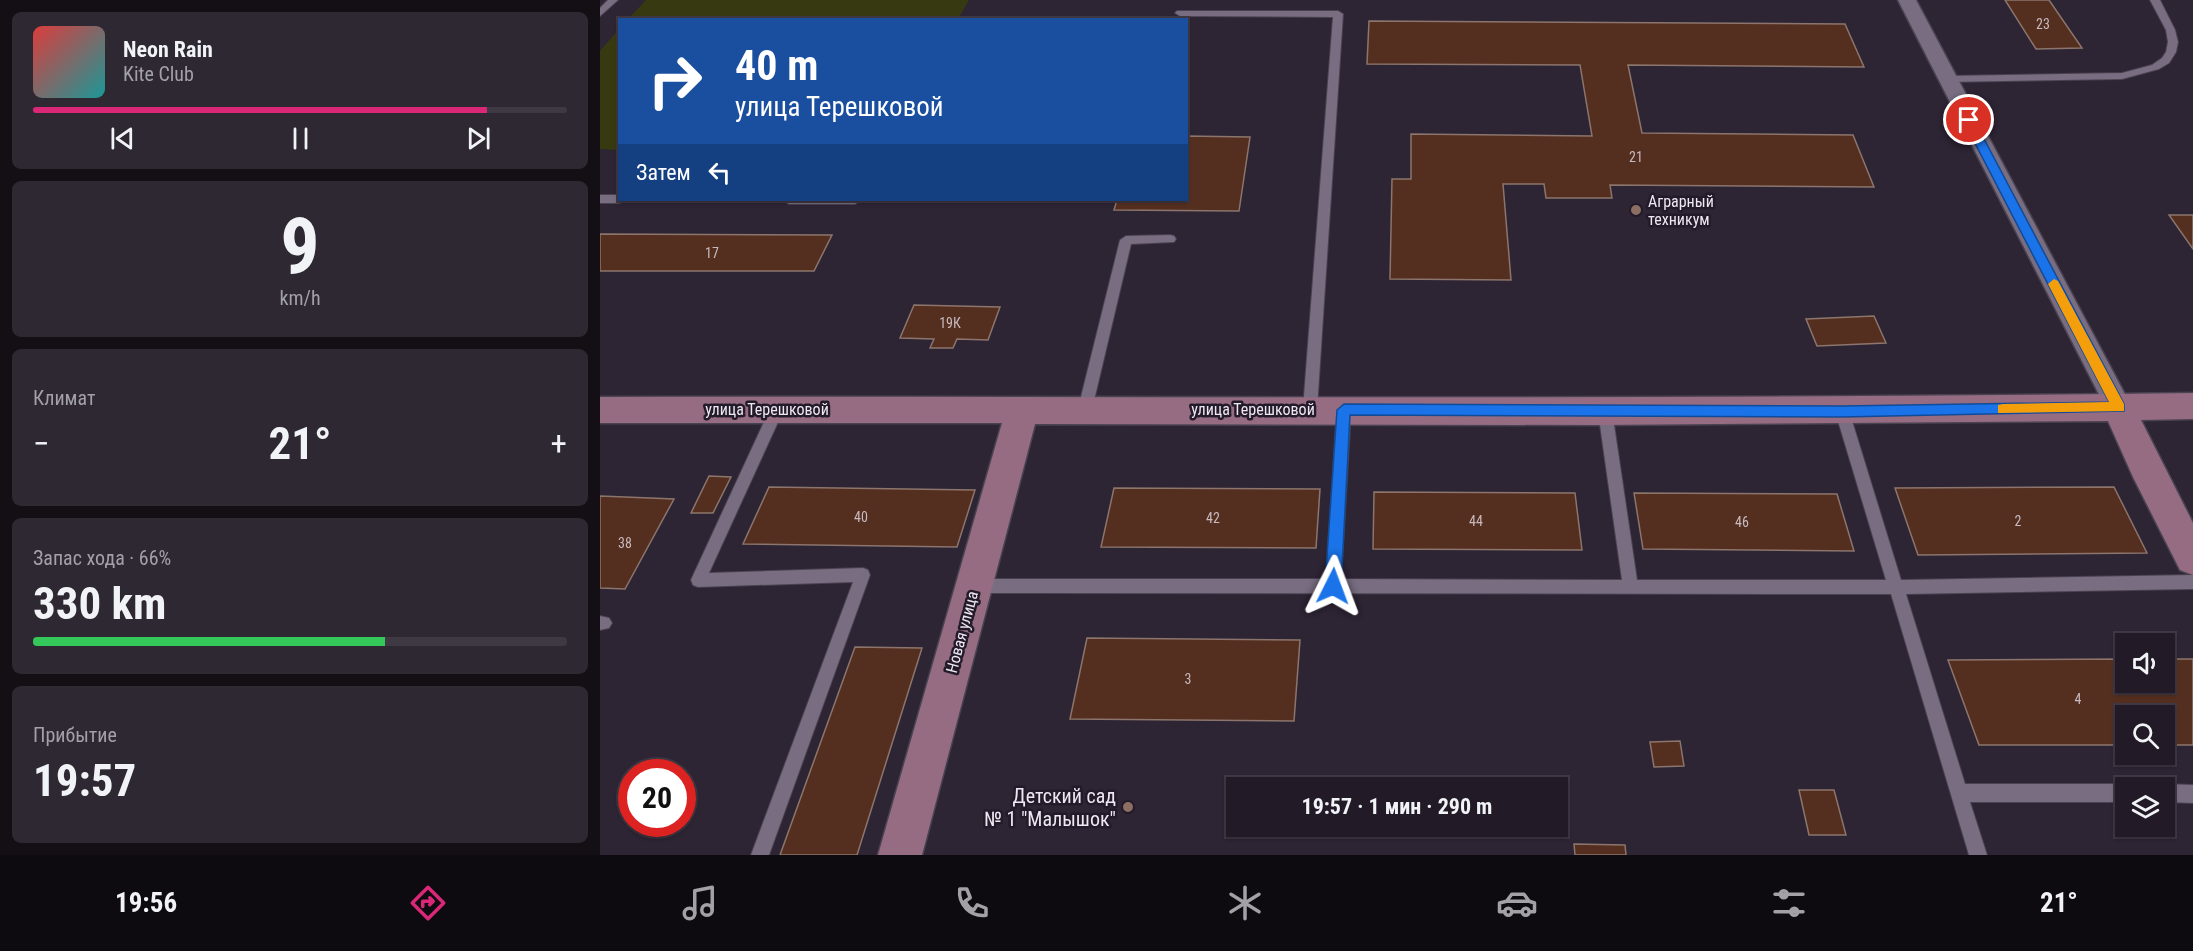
<!DOCTYPE html>
<html lang="ru">
<meta charset="utf-8">
<style>
body{margin:0;font-family:"Roboto Condensed",sans-serif;background:#2e2833;color:#f1f3f6;height:100vh;display:flex;flex-direction:column;font-size:22px;white-space:nowrap}
*{box-sizing:border-box;margin:0}
p{font-size:20px;color:#a2a1a7}
.icon{flex:none;width:33px;height:33px;fill:none;stroke:currentColor;stroke-width:2;stroke-linecap:round;stroke-linejoin:round}
.map{position:relative;flex:1;overflow:hidden}
.details{display:flex;flex-direction:column;gap:12px;padding:12px;background:#130f15;width:600px}
.details>*{flex:none}
.guide{position:absolute;left:18px;top:18px;width:570px;height:183px;border-radius:0px;box-shadow:0 2px 4px #0004,0 0 0 2px #3f3944;background:#1a4fa0;color:#fff;overflow:hidden}
.controls{position:absolute;left:1515px;top:633px;display:grid;gap:12px}
.controls a{display:grid;place-items:center;width:60px;height:60px;border-radius:0px;background:#221b27;box-shadow:0 2px 4px #0004,0 0 0 2px #3f3944;font-size:30px}
.speed{position:absolute;left:18px;top:759px;display:flex;gap:12px;font-size:30px;font-weight:700;text-align:center}
.speed>*{display:grid;place-content:center;width:78px;height:78px;border-radius:50%;background:#221b27;box-shadow:0 2px 4px #0004,0 0 0 2px #3f3944;line-height:1}
.speed .limit{border:9px solid #d22;background:#fff;color:#111}
.pin{position:absolute;display:grid;place-items:center;width:51px;height:51px;color:#fff;margin:-26px;border:3px solid #fff;border-radius:50%;box-shadow:0 2px 6px #0007}
.me{position:absolute;width:66px;margin:-33px;rotate:3deg;stroke-linejoin:round;filter:drop-shadow(0 0 4px #0008)}
.turn{display:flex;align-items:center;gap:21px;height:126px;padding:0 18px;font-size:27px}
.turn .icon{width:78px;height:78px;stroke-width:2.5}
.turn b{display:block;font-size:42px;line-height:51px}
.then{display:flex;align-items:center;height:57px;padding:0 18px;background:#0003;gap:12px;font-size:22px}
.big{font-size:45px;font-weight:700;line-height:1.1}
.details .card{flex:1;display:flex;flex-direction:column;justify-content:center;gap:9px;min-width:0;padding:0 21px;border-radius:9px;background:#2e2833}
.details .dial{align-items:center;gap:0}
.dial b{font-size:78px;line-height:1}
.song{display:flex;align-items:center;gap:18px}
.cover{width:72px;height:72px;border-radius:9px;background:linear-gradient(135deg,hsl(0 70% 55%),hsl(180 70% 35%))}
.played{height:6px;border-radius:3px;background:linear-gradient(90deg,#db2777 85%,#3f3944 85%)}
.keys{display:flex;justify-content:space-around;direction:ltr}
.heat{display:flex;justify-content:space-between;align-items:center;font-size:33px;direction:ltr}
.charge{height:9px;border-radius:4px;background:linear-gradient(90deg,#34c759 66%,#3f3944 0)}
.trip{position:absolute;left:626px;top:777px;width:342px;height:60px;border-radius:0px;background:#221b27;box-shadow:0 2px 4px #0004,0 0 0 2px #3f3944;font-weight:700;line-height:60px;text-align:center}
.dock{display:flex;height:96px;justify-content:space-around;align-items:center;background:#0e0b10;color:#a2a1a7}
.dock .icon{width:42px;height:42px}
.dock .current{color:#db2777}
.dock b{font-size:27px;color:#f1f3f6}
main{display:flex;flex:1;min-height:0}
.map>svg:first-child{display:block}
.green{fill:#373910}
.building{fill:#542f20;stroke:#8c756c;stroke-width:1.5}
.lines{fill:none;stroke-linecap:round;stroke-linejoin:round}
.lane-casing{stroke:#494250;stroke-width:2}
.street-casing{stroke:#494250;stroke-width:3}
.secondary-casing{stroke:#494250;stroke-width:3}
.lane{fill:#786d81;fill-rule:evenodd}
.street{fill:#786d81;fill-rule:evenodd}
.secondary{fill:#956c82;fill-rule:evenodd}
.route{fill:#1a73e8;stroke:#114b97;stroke-width:1.5}
.slow{fill:#f59e0b}
.education-dot{fill:#8d6e63;stroke:#231a2a;stroke-width:2}
.labels{text-anchor:middle;dominant-baseline:central;stroke-width:5;stroke-linejoin:round;paint-order:stroke}
.number-label{font-size:14px;fill:#c8babe}
.poi-label{font-size:16px;fill:#eee8f3;stroke:#231a2a;text-anchor:start}
.street-label{font-size:16px;fill:#eee8f3;stroke:#231a2a}
.near-poi-label{font-size:20px;fill:#eee8f3;stroke:#231a2a;text-anchor:end}
</style>
<main>
<section class="details">
<div class="card">
<div class="song"><i class="cover"></i><div><b>Neon Rain</b><p>Kite Club</p></div></div>
<div class="played"></div>
<div class="keys"><svg class="icon" aria-label="previous" viewBox="0 0 24 24"><path d="M18 5L8 12l10 7zM5 5v14"/></svg><svg class="icon" aria-label="pause" viewBox="0 0 24 24"><path d="M8 5v14M16 5v14"/></svg><svg class="icon" aria-label="next" viewBox="0 0 24 24"><path d="M6 5l10 7-10 7zM19 5v14"/></svg></div>
</div>
<div class="card dial"><b>9</b><p>km/h</p></div>
<div class="card"><p>Климат</p>
<div class="heat"><a>−</a><b class="big">21°</b><a>+</a></div>
</div>
<div class="card"><p>Запас хода · 66%</p><b class="big">330 km</b><div class="charge"></div></div>
<div class="card"><p>Прибытие</p><b class="big">19:57</b></div>
</section>
<div class="map">
<svg width="1593" height="855" viewBox="0 0 1593 855">
<rect width="100%" height="100%" fill="#2d2434"/>
<g class="green">
<path d="M46,0H369L358,19H28Z"/>
<path d="M19,29V150L0,149V51Z"/>
</g>
<g class="building">
<path d="M1405,0H1449L1482,48L1436,49Z"/>
<path d="M769,21L1245,24L1264,67L1028,65L1042,133L1253,135L1274,187L1010,185L1012,198H946L944,184H903L911,280L790,279L792,179H811V134L992,136L980,65L767,64Z"/>
<path d="M586,136L650,137L639,211L514,210L517,200H586Z"/>
<path d="M1569,215H1593V249Z"/>
<path d="M0,234L232,235L214,271H0Z"/>
<path d="M314,305L400,307L388,340L357,339L353,348H330L334,339L300,338Z"/>
<path d="M1274,316L1286,343L1217,346L1206,319Z"/>
<path d="M109,476L131,477L113,513H91Z"/>
<path d="M169,487L375,490L357,547L143,544Z"/>
<path d="M1514,487L1547,553L1318,555L1295,488Z"/>
<path d="M514,488L720,489L716,548L501,547Z"/>
<path d="M774,492L975,493L982,550L773,549Z"/>
<path d="M1034,493L1237,494L1254,551L1043,549Z"/>
<path d="M0,496L74,499L25,589L0,588Z"/>
<path d="M487,638L700,640L694,721L470,719Z"/>
<path d="M255,647L322,648L257,855H180Z"/>
<path d="M1526,659V682H1564V659H1593V745H1564V716H1526V745H1379L1348,660Z"/>
<path d="M1080,741L1084,766L1054,767L1050,742Z"/>
<path d="M1199,790H1234L1246,835H1209Z"/>
<path d="M974,844L1025,845L1026,855H975Z"/>
</g>
<g class="lines">
<defs>
<g id="lane">
<path d="M8,0H18L0,16V8Z"/>
<path d="M1550,0H1560L1575,30L1578,42L1576,52L1569,63L1559,69L1522,79L1347,82L1342,79L1347,76L1522,73L1552,65L1562,58L1566,52L1568,42L1566,30Z"/>
<path d="M577,11H738L743,14L717,409L715,413H705L703,409L733,17L580,16L575,13Z"/>
<path d="M0,195H20V200H25L20,203H0Z"/>
<path d="M183,200H261L255,204H189Z"/>
<path d="M570,235L574,236L576,239L574,242L531,244L492,409L490,413H480L478,409L520,240L526,236Z"/>
<path d="M177,403L182,405L184,409L109,573L263,568L268,570L270,575L169,855H151L253,582L98,587L93,585L91,580L170,409L172,405Z"/>
<path d="M744,404L749,406L751,410L741,579L1022,580L998,411L1000,407H1010L1012,411L1037,580H1286L1235,411L1237,407H1247L1249,411L1301,580L1593,575V589L1306,594L1365,784H1526L1532,788H1526V802H1370L1387,855H1369L1291,594L374,593L369,591L366,586L369,581L374,579H726L737,410L739,406Z"/>
<path d="M0,616L9,618L12,623L9,628L0,630Z"/>
<path d="M1564,784L1593,785V803L1564,802V788H1558Z"/>
</g>
<path id="street" d="M1298,0H1316L1528,400L1532,408L1528,416L1519,419L1510,416Z"/>
<path id="secondary" d="M1593,393V419L1541,420L1593,523V575L1580,570L1533,477L1508,421L996,425L435,424L322,855H278L402,423H0V397C531,396 1062,400 1593,393Z"/>
</defs>
<use href="#lane" class="lane-casing"/>
<use href="#street" class="street-casing"/>
<use href="#secondary" class="secondary-casing"/>
<use href="#lane" class="lane"/>
<use href="#street" class="street"/>
<use href="#secondary" class="secondary"/>
</g>
<path class="route" d="M1369,117L1374,120L1524,404V411L1242,417L750,415L741,586L738,591L733,593L728,591L725,586L737,410L744,404L1242,406L1509,402L1363,120Z"/>
<path class="slow" d="M1454,279L1458,281L1524,404V411L1398,413V405L1403,404L1509,402L1448,284Z"/>
<g class="education-dot">
<circle cx="1036" cy="210" r="6"/>
<circle cx="528" cy="807" r="6"/>
</g>
<g class="labels">
<g class="number-label">
<text x="1443" y="24">23</text>
<text x="1036" y="157">21</text>
<text x="112" y="253">17</text>
<text x="350" y="323">19К</text>
<text x="261" y="517">40</text>
<text x="613" y="518">42</text>
<text x="876" y="521">44</text>
<text x="1418" y="521">2</text>
<text x="1142" y="522">46</text>
<text x="25" y="543">38</text>
<text x="588" y="679">3</text>
<text x="1478" y="699">4</text>
</g>
<g class="poi-label">
<text x="1048" y="201">Аграрный<tspan x="1048" dy="18">техникум</tspan></text>
</g>
<g class="street-label">
<text x="167" y="409">улица Терешковой</text>
<text x="653" y="409">улица Терешковой</text>
<text transform="translate(362 632) rotate(-75)">Новая улица</text>
</g>
<g class="near-poi-label">
<text x="516" y="796">Детский сад<tspan x="516" dy="23">№ 1 "Малышок"</tspan></text>
</g>
</g>
</svg>
<div class="controls">
<a><svg class="icon" aria-label="sound" viewBox="0 0 24 24"><path d="M4 9h4l5-4v14l-5-4H4zM17 9q2 3 0 6"/></svg></a>
<a><svg class="icon" aria-label="search" viewBox="0 0 24 24"><circle cx="10" cy="10" r="6"/><path d="M15 15l6 6"/></svg></a>
<a><svg class="icon" aria-label="layers" viewBox="0 0 24 24"><path d="M12 4l9 5-9 5-9-5zM3 14l9 5 9-5"/></svg></a>
</div>
<div class="speed"><div class="limit">20</div></div>
<div class="pin" style="left:1369px;top:120px;background:#d93025"><svg class="icon" aria-label="arrive" viewBox="0 0 24 24"><path d="M6 21V4h12l-3 4 3 4H6"/></svg></div>
<svg class="me" style="left:733px;top:586px" viewBox="-20 -20 40 40"><path d="M0-17L14 15 0 8-14 15z" fill="#1a73e8" stroke="#fff" stroke-width="4"/></svg>
<div class="trip">19:57 · 1 мин · 290 m</div>
<div class="guide">
<div class="turn"><svg class="icon" aria-label="right" viewBox="0 0 24 24"><path d="M7 20v-9h11M14 6l5 5-5 5"/></svg><div><b>40 m</b>улица Терешковой</div></div>
<div class="then">Затем<svg class="icon" aria-label="left" viewBox="0 0 24 24"><path d="M17 20v-9H6M10 6l-5 5 5 5"/></svg></div>
</div>
</div>
</main>
<nav class="dock">
<b>19:56</b>
<svg class="icon current" aria-label="directions" viewBox="0 0 24 24"><path d="M12 3l9 9-9 9-9-9zM9 14v-3h6M13 9l2 2-2 2"/></svg>
<svg class="icon" aria-label="music" viewBox="0 0 24 24"><path d="M9 18V5l10-2v13"/><circle cx="6" cy="18" r="3"/><circle cx="16" cy="16" r="3"/></svg>
<svg class="icon" aria-label="phone" viewBox="0 0 24 24"><path d="M5 4h4l2 5-3 2q2 4 5 5l2-3 5 2v4C11 20 4 13 5 4z"/></svg>
<svg class="icon" aria-label="climate" viewBox="0 0 24 24"><path d="M12 3v18M4 7l16 10M4 17L20 7"/></svg>
<svg class="icon" aria-label="car" viewBox="0 0 24 24"><path d="M5 17H2v-5l4-1 3-4h7l3 4 3 1v5h-3M9 17h6M6 11h13"/><circle cx="7" cy="17" r="2"/><circle cx="17" cy="17" r="2"/></svg>
<svg class="icon" aria-label="filters" viewBox="0 0 24 24"><path d="M4 7h16M4 17h16"/><circle cx="9" cy="7" r="2"/><circle cx="15" cy="17" r="2"/></svg>
<b>21°</b>
</nav>
